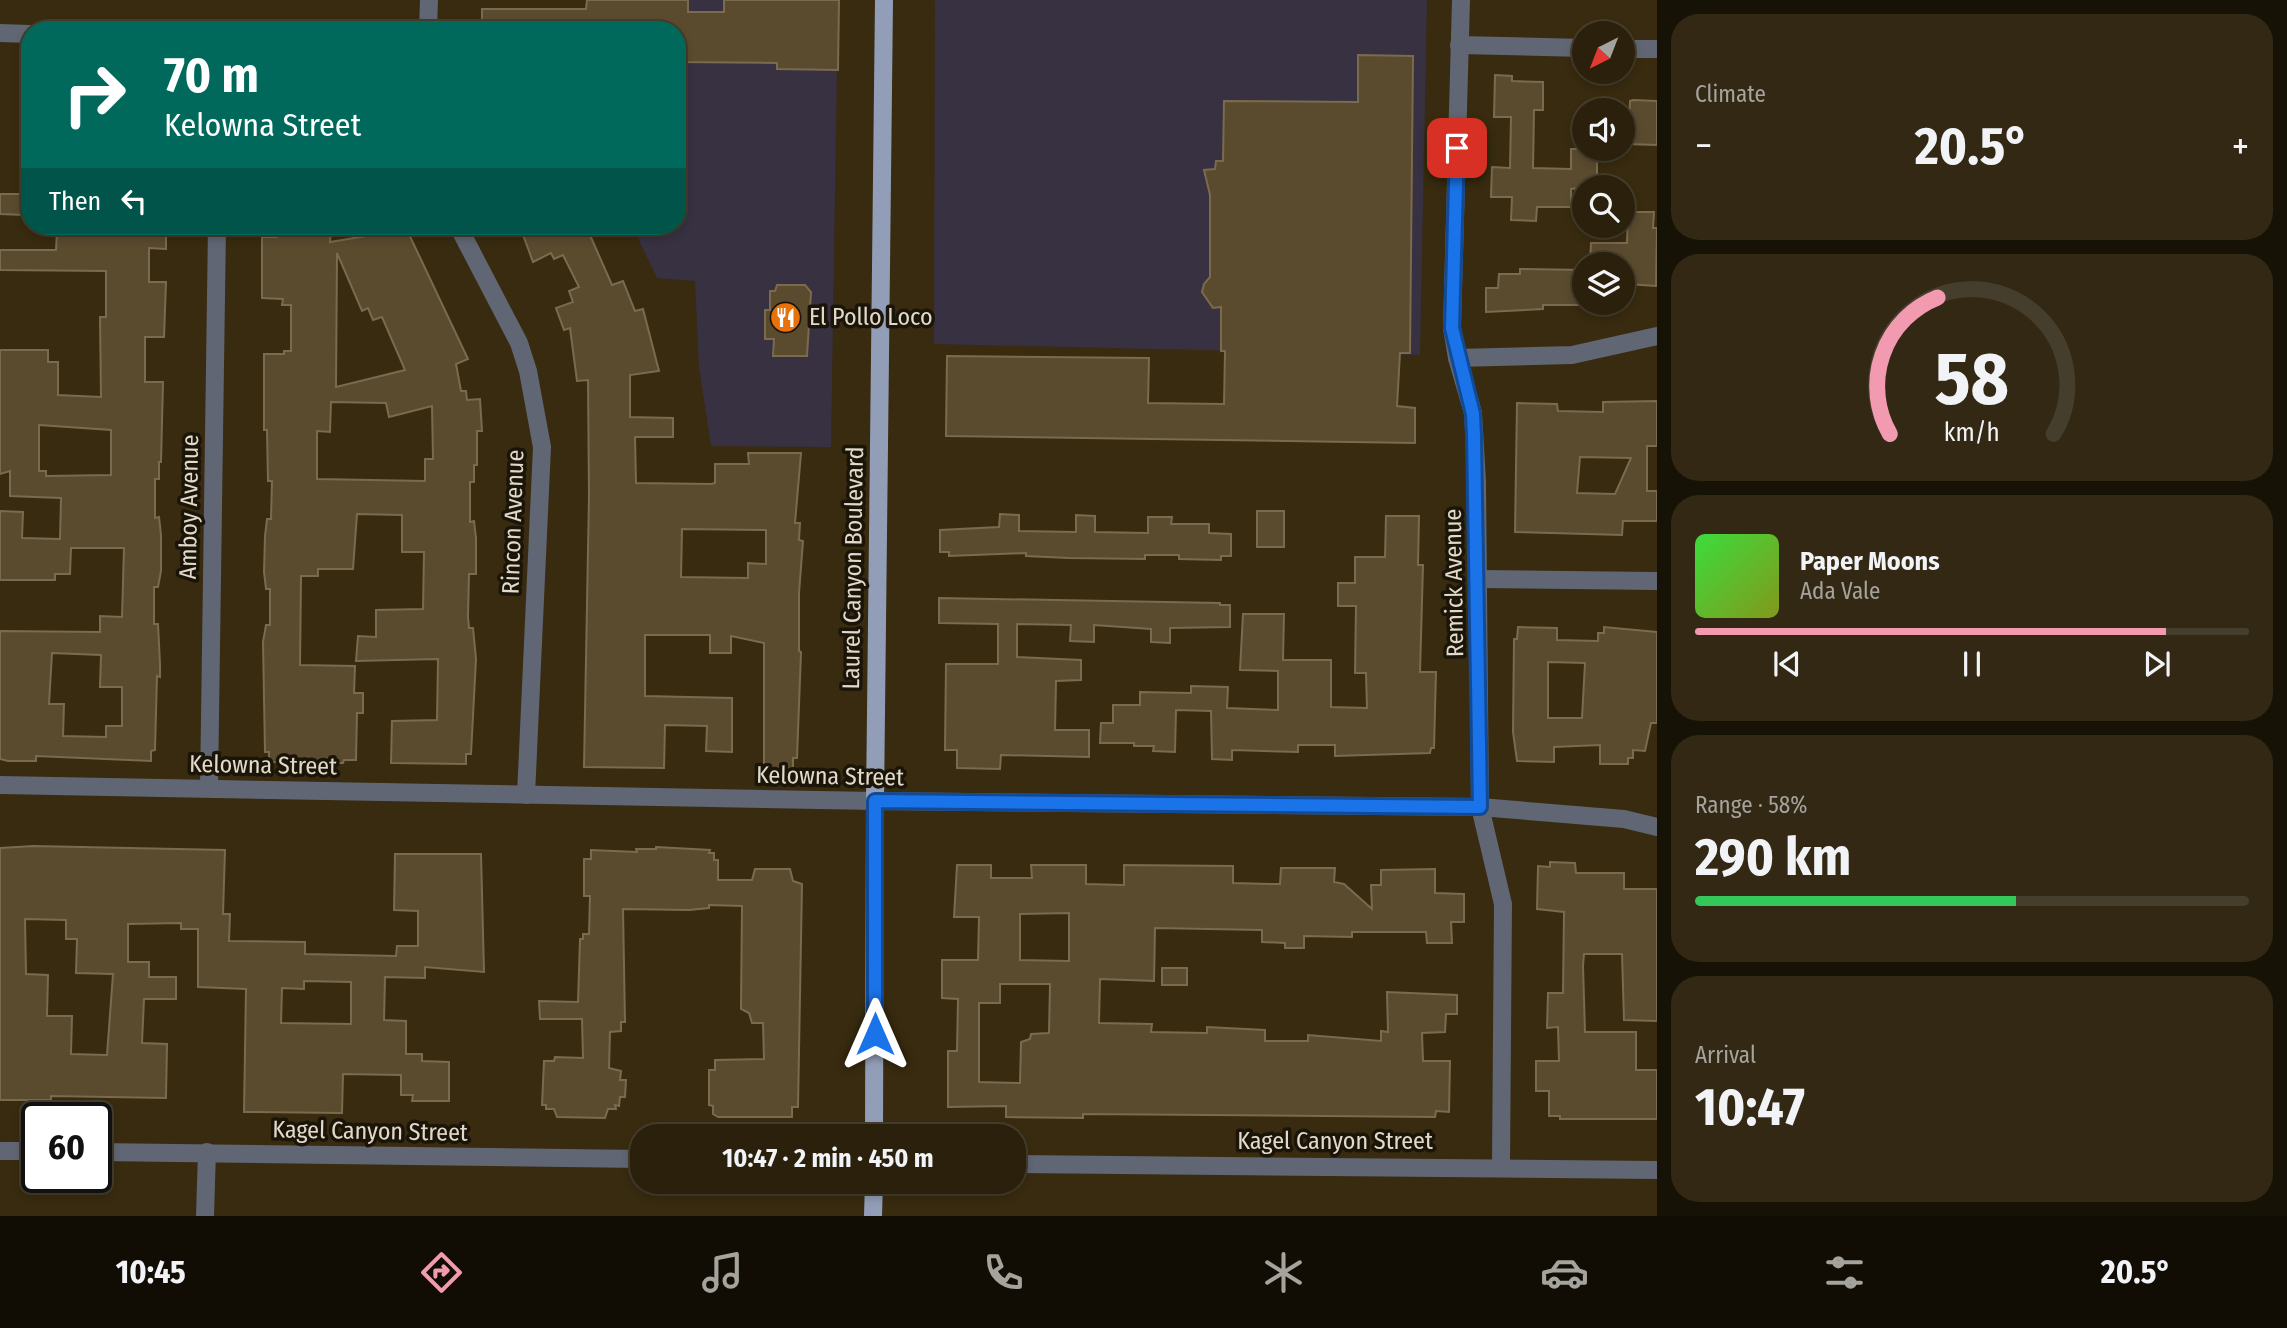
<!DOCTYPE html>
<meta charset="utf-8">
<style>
body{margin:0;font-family:"Fira Sans Condensed",sans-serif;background:#322814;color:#f1f3f6;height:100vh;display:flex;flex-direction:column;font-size:26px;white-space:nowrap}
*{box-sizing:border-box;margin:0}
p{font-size:23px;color:#a5a39d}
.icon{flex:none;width:38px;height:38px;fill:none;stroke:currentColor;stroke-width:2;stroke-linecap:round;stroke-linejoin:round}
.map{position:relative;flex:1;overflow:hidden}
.side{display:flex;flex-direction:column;gap:14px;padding:14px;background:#171206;width:630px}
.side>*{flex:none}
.hud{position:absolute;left:21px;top:21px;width:665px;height:214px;border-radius:28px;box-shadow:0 4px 10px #0003,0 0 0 2px #463e2c;background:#00695c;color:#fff;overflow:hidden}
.needle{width:46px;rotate:222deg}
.controls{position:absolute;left:1572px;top:21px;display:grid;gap:14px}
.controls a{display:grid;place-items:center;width:63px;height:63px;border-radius:50%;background:#2a200b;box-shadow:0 4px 10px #0003,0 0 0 2px #463e2c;font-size:35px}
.speed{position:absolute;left:21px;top:1102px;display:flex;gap:14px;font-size:35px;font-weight:700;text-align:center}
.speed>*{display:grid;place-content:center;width:91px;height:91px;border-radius:50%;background:#2a200b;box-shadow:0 4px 10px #0003,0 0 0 2px #463e2c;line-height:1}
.speed .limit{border:4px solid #111;border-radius:10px;background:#fff;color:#111}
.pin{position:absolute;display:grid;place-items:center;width:60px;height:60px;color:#fff;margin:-30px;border-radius:14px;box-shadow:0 4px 10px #0006}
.me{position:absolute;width:77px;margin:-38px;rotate:0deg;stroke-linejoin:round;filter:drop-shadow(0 0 5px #0008)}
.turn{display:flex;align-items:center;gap:24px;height:147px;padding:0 28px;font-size:32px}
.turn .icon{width:91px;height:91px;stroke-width:2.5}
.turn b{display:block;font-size:49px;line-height:60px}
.then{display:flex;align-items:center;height:66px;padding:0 28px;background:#0003;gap:14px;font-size:26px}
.big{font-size:52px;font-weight:700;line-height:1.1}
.side .card{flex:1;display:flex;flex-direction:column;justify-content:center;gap:10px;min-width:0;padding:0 24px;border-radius:28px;background:#322814}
.side .dial{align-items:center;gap:0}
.dial svg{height:182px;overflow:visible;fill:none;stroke:#463e2c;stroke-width:7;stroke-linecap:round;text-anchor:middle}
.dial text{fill:#f1f3f6;stroke:none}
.song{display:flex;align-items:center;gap:21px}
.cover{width:84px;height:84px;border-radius:10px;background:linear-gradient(135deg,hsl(120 70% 55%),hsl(70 70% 35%))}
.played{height:7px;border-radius:4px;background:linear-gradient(90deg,#f29ab0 85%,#463e2c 85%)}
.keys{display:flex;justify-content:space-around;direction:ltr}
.heat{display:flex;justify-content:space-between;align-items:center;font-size:38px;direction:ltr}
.charge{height:10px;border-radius:5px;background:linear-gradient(90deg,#34c759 58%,#463e2c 0)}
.trip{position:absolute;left:630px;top:1124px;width:396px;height:70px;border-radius:28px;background:#2a200b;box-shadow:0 4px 10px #0003,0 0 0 2px #463e2c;font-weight:700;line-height:70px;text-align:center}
.menu{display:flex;height:112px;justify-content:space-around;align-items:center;background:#110d04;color:#a5a39d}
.menu .icon{width:49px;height:49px}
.menu .active{color:#f29ab0}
.menu b{font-size:32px;color:#f1f3f6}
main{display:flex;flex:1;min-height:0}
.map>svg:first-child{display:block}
.commercial{fill:#373142}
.building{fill:#5a4b2f;stroke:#7a6b4e;stroke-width:2;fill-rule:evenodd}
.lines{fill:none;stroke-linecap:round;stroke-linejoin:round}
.minor{stroke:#606673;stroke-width:18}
.primary{stroke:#929eb7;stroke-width:18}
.route-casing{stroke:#114b97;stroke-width:18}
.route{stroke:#1a73e8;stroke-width:12}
.labels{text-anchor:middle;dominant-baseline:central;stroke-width:7;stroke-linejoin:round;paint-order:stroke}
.poi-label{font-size:24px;fill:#e1d9c9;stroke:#1b1509;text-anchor:start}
.street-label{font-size:24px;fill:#e1d9c9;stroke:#1b1509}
</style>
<main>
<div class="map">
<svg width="1657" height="1216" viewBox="0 0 1657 1216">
<rect width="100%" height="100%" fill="#382b0f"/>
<g class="commercial">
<path d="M611,0H838L831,447L711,446L699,367L695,281L657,278L632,226H677V30Z"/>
<path d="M935,0H1427L1420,355L934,344Z"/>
</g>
<g class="building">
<path d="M587,0H688V12H724V0H839L838,70L777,69V63L677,62V30H482V9H586Z"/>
<path d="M1358,55L1413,56L1410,353H1400L1397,406L1415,408V443L946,436L947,356L1149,358L1148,403L1224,404L1225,351H1221V307L1213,308L1202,292L1204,284L1210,277V195L1204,170L1215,169L1216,161H1223L1224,101L1358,102Z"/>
<path d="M1495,75L1512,76V81L1543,82V110H1534L1533,168L1571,169V149H1597V178H1591V187L1571,189V207H1537L1536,221L1511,220L1512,197H1491L1492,167L1510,168L1511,117H1494Z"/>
<path d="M1633,100L1657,101V145L1628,144L1630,101Z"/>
<path d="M0,194H25L24,215L0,214Z"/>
<path d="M1628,212H1654L1653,228H1657L1656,286L1626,284L1627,264H1590L1591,243H1627Z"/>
<path d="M100,226L166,227V249L149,248V282H166L164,337H145V382H163L161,462H159V479H155V518L159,517L161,535V571L158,587H154V624H158L160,664V677L157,676L155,750L151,751V761L36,756V761H8L0,759V631L100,632V616L122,617L124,548H71L70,574H55V580H0V511L23,512L22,538L60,539L61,498L10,496V471L0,474V350H48V362H58V395L101,397L100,317H106V271L0,270V250H56L57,230L100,233ZM39,425L111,430V475L46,476V471H39ZM52,653L101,655L100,687H122V726H106V737L63,736L64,704H49Z"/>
<path d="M278,226H331L330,242L372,235L368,226H399L402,232L407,230L468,359L456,364L461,391H466L467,400L480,399L482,431H477V465H474V482H470V522L474,521L476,538V574H469L468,617L469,628H473L476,659L471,754H466V764L391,763L392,721L437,720L438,659L356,661L358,636L376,637V610L423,609L424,552H402V515L357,514L353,569H318V576H301L300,665L355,666L354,693H363V713H357L356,760H344L343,763L269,762V752H265L263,642L266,625H270V589H266L264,572L265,536L267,519H271L272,481H268L267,430H264V354H284V351H291V305H282L283,299L262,298V237H277ZM337,253L362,311L368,308L373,320L382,317L405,370L336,387ZM331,402L386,403L389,417L432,406L433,459H425V481L317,479V431L330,432Z"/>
<path d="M534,226H586L612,285L623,281L635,311L643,309L659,371L630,375V417L673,418V437H635L636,483L711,484L715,483V464H749L748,453H801L795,523H800L799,540L803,541L799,593V651L801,652L797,758H793V769L764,768V643L731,636V653H710V635H645V696L732,698V752L706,751L707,726L665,725L664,768L584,767L589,496L588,380L577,381L570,328L564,330L556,308L573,302L569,291L579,287L563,255L554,259L551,253L533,262L522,232ZM682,529L766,530V564L748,563V578L681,577Z"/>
<path d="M1520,269L1584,270V299H1578V305H1543V309L1486,312V288H1498L1499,274H1520Z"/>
<path d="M777,285H805L811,292L807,356H773L774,339H765V310H770V291H775Z"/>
<path d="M1657,401V446H1647V491H1657V521H1623L1622,535L1515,532L1517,403L1557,404L1558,411L1603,412V402ZM1580,457L1631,458L1615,494L1577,493Z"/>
<rect x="1257" y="511" width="27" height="36"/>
<path d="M1000,514L1019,515V531L1076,532V515L1095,516V532L1148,533V517H1172L1171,524H1209V533L1231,534V556H1221V560L1179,559V555H1145V559L1069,558L1026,556V553L949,556V552H940V530L999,527Z"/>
<path d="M1386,516H1419L1418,565H1423L1420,672H1436L1434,748H1431L1430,753L1335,756V745H1298V752L1232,750V760L1212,759L1211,711L1176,710L1175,752L1153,751L1154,746H1134V743H1100L1101,723H1113V705H1140V692L1191,693V686L1228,687L1227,708L1278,710V671L1240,670L1243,614H1284L1283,660H1331V707L1367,708L1366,673H1355L1356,606H1338V583H1355V557H1385Z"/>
<path d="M939,598L1220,603V605H1230V627L1170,628V643L1151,642V629L1094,625V642L1070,641L1071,625L1017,624V657L1081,660V680L1056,681L1055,730H1089V757L1001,755L1000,769L957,768V750H945L946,664H998V624L939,623Z"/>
<path d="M1518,627L1557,628V640L1598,641V633H1604V627L1657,632V723H1651L1645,751L1633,750V758H1628V764H1600V745L1554,747V762L1517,761L1513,732L1514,639H1517ZM1548,662L1585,663L1582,718H1548Z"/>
<path d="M33,846L225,850L223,914H230L229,941L305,942V954L396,956L397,946H418V911L394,910L395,854H481L484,972L425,967V978L385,977L384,1020L406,1021V1054H422V1061L449,1062V1101H412L413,1095H401V1075L343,1074L342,1113L244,1112L246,989L198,987V929H181V923L128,924V962H149V977H176V999H144L142,1043L167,1044L166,1098L51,1096V1100H0V848ZM25,919L66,920V939H77L76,973L113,974L107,1055L71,1054L72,1016H47L48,975L26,974ZM304,981L351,982V1024L281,1023L282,988L304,989Z"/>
<path d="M656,847L710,850L709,853H714V860H718V880H752L755,869H790L793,881L802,884L798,1107H792V1117H718L713,1114V1106L709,1105V1070H715V1060L764,1059L763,1023H752L749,1013L741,1009L742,906L709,905V908L689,910L623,909L625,1022H621V1031L610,1032L609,1068L621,1071L620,1080H626L625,1097H620L619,1106L615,1105L616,1109H608L605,1118L557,1117L554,1109H546V1105H542L544,1061H554L555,1057L583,1058L582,1019H540L539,1001L578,1002L580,939H583V934H589L590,896H584V859H591V850L637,852L636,849H656Z"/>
<path d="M1550,862L1575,863L1576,873H1624V889H1657V1021L1624,1020L1622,954H1584L1583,966L1585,1032H1636V1070H1657V1119H1560V1116H1549V1091H1536V1061H1559L1558,1027L1547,1028L1548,993H1563L1564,912L1537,909L1538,866L1550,867Z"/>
<path d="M957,865H991V878H1032L1031,865H1086V884L1124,885V865L1233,866V883L1270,884H1280L1281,868H1335L1334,882L1344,884L1372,909L1371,885H1381V870L1435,869V893L1464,894V922H1451L1452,943H1427L1426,932H1352V937L1304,936V948H1285V943L1262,942V930L1155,928L1154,981L1100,979L1099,1023L1152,1024L1151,1032L1207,1033V1027L1265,1030V1041H1308V1035L1381,1041V1031L1388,1032L1387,992L1457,995V1014H1446L1445,1032L1422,1033L1423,1061H1450L1449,1112L1436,1111L1435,1117L1083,1114V1118L1006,1117V1106L948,1107V1051H957L958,999L942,998V960H978L979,917H954ZM1069,913V961L1020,960V914ZM1000,984H1050L1049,1033L1031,1034L1030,1039L1021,1042L1020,1083L979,1082V1003H1000Z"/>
<rect x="1162" y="968" width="25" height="17"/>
</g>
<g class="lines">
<g class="minor">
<path d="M1461,0L1452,328L1457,358L1473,413L1477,482L1480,807L1503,904L1501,1166"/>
<path d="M428,30L429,0"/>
<path d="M0,33L30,34"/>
<path d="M1459,45L1584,48"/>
<path d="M1622,49H1657"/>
<path d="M458,226L519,343L528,371L542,447L526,795"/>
<path d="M1457,358L1572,355L1657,336"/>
<path d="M1478,579L1657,581"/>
<path d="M0,785L875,801L1480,807L1624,819L1657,827"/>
<path d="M209,788L217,226"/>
<path d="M0,1151H37"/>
<path d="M96,1152L642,1159"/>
<path d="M1013,1164L1657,1170"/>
<path d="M205,1216L207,1152"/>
</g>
<g class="primary">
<path d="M874,1136L875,801L884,0"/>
<path d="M873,1216L874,1181"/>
</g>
</g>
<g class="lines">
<defs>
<path id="route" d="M875,1034V801L1480,807L1474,436L1473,414L1452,328L1457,148"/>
</defs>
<use href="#route" class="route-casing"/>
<use href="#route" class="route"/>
</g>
<defs>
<symbol id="restaurant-disc" viewBox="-11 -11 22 22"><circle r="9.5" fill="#e8710a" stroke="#1b1509"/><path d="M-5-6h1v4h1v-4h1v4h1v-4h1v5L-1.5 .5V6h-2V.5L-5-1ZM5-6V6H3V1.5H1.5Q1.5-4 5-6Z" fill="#fff"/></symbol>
</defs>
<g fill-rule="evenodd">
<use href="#restaurant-disc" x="768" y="300" width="35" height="35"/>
</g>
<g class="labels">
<g class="poi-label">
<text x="809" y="317">El Pollo Loco</text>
</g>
<g class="street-label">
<text transform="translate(189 507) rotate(-89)">Amboy Avenue</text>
<text transform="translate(513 522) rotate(-88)">Rincon Avenue</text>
<text transform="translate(853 568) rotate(-89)">Laurel Canyon Boulevard</text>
<text transform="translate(1454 583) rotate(-91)">Remick Avenue</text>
<text transform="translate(263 765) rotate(1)">Kelowna Street</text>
<text transform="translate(830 776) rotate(1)">Kelowna Street</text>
<text transform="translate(370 1131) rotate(1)">Kagel Canyon Street</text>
<text x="1335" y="1141">Kagel Canyon Street</text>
</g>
</g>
</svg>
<div class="controls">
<a><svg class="needle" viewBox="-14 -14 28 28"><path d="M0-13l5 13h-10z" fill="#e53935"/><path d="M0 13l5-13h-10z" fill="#a5a39d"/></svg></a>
<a><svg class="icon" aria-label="sound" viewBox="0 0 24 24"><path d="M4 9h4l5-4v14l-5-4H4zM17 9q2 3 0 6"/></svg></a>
<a><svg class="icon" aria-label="search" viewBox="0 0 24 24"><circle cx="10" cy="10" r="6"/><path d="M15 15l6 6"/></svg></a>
<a><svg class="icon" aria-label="layers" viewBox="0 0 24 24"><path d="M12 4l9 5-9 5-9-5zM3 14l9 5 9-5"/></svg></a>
</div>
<div class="speed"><div class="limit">60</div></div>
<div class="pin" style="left:1457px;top:148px;background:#d93025"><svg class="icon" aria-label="arrive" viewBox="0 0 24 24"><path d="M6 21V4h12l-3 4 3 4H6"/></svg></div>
<svg class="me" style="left:875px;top:1034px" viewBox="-20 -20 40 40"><path d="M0-17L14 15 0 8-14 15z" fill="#1a73e8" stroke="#fff" stroke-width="4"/></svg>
<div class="trip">10:47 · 2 min · 450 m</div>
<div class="hud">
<div class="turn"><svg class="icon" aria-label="right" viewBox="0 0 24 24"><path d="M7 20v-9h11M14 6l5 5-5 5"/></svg><div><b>70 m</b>Kelowna Street</div></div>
<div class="then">Then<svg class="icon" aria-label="left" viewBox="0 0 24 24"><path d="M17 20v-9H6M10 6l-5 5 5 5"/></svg></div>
</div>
</div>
<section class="side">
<div class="card"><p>Climate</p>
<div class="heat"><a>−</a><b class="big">20.5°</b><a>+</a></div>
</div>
<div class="card dial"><svg viewBox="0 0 100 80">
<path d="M14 69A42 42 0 1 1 86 69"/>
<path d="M14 69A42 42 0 0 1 35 9" stroke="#f29ab0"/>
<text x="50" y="56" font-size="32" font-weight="700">58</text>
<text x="50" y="72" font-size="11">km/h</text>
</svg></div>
<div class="card">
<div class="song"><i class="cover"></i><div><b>Paper Moons</b><p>Ada Vale</p></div></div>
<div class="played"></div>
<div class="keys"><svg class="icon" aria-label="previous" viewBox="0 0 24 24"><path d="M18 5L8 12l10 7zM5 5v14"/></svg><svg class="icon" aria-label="pause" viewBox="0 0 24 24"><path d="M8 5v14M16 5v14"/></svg><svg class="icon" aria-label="next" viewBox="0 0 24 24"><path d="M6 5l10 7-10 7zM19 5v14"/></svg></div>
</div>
<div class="card"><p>Range · 58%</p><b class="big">290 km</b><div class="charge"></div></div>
<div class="card"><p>Arrival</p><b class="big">10:47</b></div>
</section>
</main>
<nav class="menu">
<b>10:45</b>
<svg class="icon active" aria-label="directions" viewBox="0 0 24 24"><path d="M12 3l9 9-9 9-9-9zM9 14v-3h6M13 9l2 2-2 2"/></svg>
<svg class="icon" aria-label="music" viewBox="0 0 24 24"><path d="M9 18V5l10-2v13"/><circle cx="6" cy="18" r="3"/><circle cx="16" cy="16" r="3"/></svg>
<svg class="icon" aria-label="phone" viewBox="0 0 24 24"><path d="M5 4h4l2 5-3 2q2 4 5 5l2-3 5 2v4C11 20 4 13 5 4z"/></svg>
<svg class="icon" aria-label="climate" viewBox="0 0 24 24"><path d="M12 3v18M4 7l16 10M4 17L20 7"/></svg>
<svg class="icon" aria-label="car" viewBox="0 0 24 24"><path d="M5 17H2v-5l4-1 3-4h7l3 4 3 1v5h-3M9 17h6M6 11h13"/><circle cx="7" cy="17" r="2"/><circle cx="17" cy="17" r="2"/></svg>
<svg class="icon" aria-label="filters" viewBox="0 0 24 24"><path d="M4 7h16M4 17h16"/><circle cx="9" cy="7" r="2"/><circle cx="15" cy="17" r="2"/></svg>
<b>20.5°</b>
</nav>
